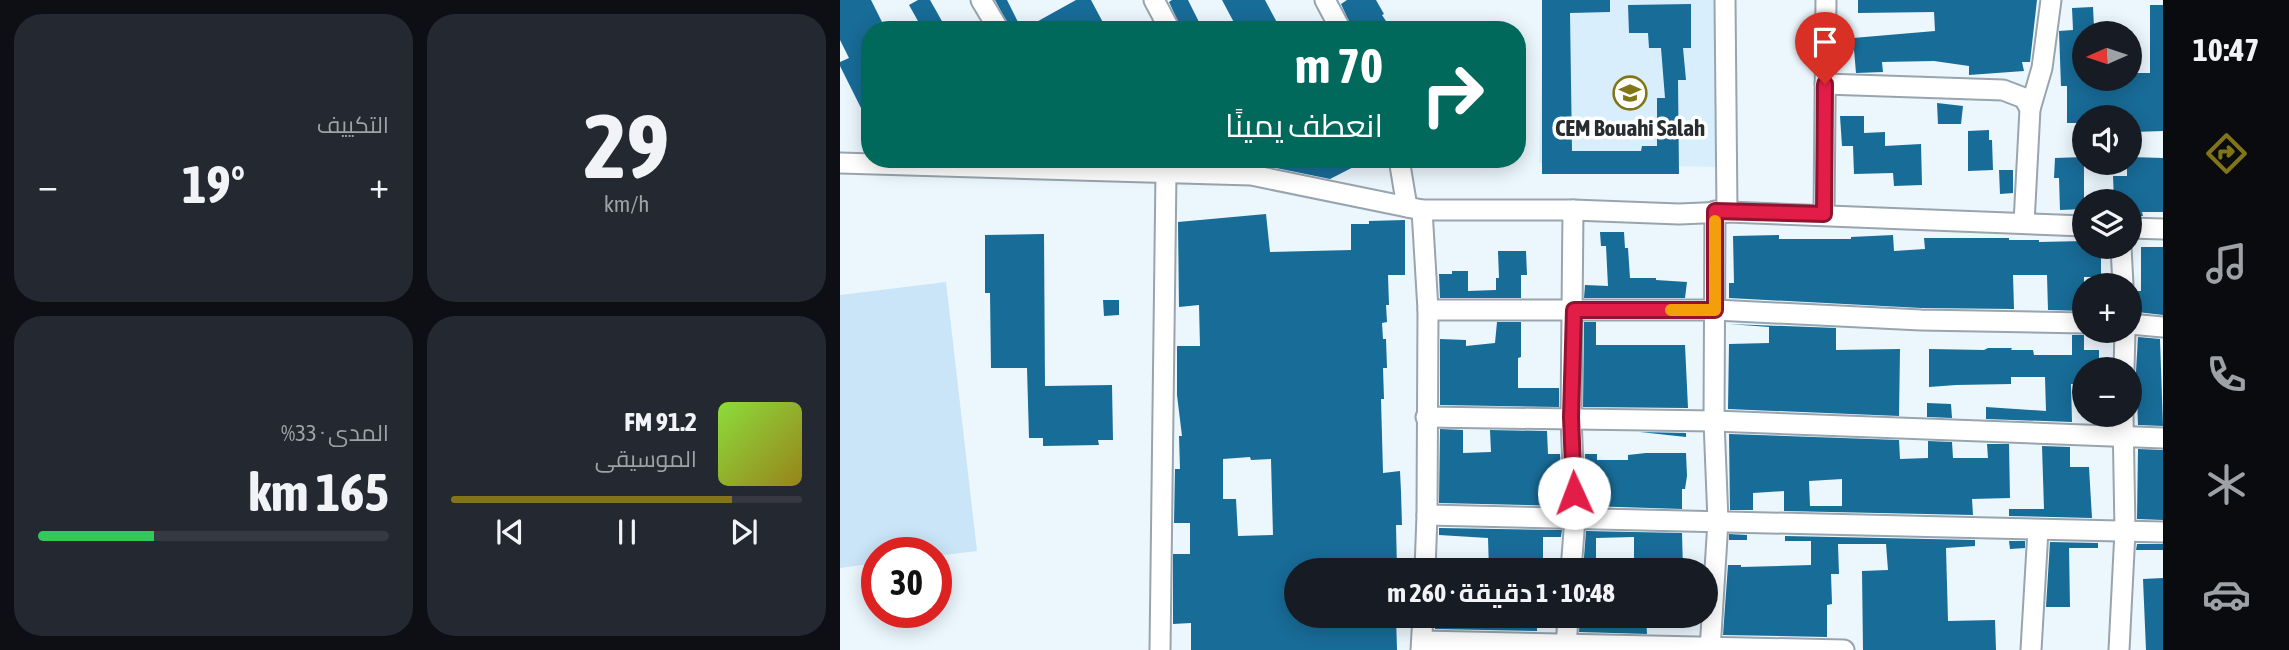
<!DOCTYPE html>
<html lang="ar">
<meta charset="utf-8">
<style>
body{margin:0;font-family:"Asap Condensed",Cairo,sans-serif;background:#242831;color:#f1f3f6;direction:rtl;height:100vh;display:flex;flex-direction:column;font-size:26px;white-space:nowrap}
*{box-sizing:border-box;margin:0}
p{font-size:23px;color:#9ea1a6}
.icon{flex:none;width:38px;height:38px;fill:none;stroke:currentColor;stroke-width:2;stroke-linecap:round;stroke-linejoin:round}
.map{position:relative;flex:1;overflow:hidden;direction:ltr}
.side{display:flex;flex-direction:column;gap:14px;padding:14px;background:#0d0f14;width:840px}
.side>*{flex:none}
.banner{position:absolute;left:21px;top:21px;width:665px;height:147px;border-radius:28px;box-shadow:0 4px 18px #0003;direction:rtl;background:#00695c;color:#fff;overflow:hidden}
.needle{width:46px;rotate:267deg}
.controls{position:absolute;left:1232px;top:21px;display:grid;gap:14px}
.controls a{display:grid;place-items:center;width:70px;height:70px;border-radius:50%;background:#171b24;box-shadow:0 4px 18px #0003;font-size:35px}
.speed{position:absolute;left:21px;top:537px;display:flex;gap:14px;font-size:35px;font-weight:700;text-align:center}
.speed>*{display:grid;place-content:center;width:91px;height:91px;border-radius:50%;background:#171b24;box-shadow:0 4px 18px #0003;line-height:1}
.speed .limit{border:10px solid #d22;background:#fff;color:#111}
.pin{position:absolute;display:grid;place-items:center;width:60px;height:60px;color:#fff;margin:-72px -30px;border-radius:50% 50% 50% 0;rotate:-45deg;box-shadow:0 0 7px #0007}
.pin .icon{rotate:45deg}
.me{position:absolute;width:77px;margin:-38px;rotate:358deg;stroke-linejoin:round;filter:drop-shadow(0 0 5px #0008)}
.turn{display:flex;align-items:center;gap:24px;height:147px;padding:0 28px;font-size:32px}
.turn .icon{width:91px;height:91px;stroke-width:2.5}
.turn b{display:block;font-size:49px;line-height:60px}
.big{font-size:52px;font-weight:700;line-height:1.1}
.side .card{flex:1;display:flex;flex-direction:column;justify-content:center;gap:10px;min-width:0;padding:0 24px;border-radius:28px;background:#242831}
.side .dial{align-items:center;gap:0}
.dial b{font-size:91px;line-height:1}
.song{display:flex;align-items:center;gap:21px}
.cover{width:84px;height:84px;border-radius:10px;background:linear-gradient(135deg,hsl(90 70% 55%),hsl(50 70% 35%))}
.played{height:7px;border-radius:4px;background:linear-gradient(90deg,#817518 80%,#363941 80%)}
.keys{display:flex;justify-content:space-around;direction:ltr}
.heat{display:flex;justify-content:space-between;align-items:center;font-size:38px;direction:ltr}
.charge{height:10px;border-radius:5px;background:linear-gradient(90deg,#34c759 33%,#363941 0)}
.side .tiles{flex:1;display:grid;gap:14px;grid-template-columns:repeat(2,1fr)}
.trip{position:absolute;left:444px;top:558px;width:434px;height:70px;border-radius:35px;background:#171b24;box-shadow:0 4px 18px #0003;font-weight:700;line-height:70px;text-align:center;direction:rtl}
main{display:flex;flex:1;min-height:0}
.menu{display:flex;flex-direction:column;width:126px;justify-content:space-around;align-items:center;background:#090b0e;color:#9ea1a6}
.menu .icon{width:49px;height:49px}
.menu .selected{color:#817518}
.menu b{font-size:32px;color:#f1f3f6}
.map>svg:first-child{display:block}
.built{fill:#d9eefc}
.grass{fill:#cae5f8}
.building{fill:#186c98;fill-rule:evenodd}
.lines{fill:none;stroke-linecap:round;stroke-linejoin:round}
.minor-casing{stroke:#98a5ae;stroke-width:23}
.minor{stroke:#fff;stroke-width:19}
.route-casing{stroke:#92132f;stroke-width:18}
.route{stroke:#e11d48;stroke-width:12}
.slow{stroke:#f59e0b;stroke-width:12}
.labels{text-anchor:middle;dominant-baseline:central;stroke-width:7;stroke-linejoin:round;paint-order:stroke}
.poi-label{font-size:23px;font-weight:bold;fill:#272d30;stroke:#fff}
</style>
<main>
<nav class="menu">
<b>10:47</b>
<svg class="icon selected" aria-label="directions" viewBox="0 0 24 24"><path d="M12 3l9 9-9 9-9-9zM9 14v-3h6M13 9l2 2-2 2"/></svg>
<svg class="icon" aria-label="music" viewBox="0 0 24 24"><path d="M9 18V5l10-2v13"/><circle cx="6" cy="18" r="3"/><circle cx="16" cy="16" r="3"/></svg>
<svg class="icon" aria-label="phone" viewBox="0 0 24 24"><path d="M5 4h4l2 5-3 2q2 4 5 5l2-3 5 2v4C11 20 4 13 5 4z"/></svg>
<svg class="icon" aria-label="climate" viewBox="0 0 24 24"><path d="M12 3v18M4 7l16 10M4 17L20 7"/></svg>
<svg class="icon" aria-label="car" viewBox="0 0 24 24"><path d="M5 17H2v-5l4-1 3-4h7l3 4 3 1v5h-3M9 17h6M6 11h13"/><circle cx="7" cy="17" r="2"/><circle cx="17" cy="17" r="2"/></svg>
</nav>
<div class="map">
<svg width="1323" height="650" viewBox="0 0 1323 650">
<rect width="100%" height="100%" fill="#ebf6fd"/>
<path class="built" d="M721,0H880L879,167L699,163L703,23Z"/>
<path class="grass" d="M106,282L137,551L96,556V553H37V563L0,568V295Z"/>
<g class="building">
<path d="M0,0H31L46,30H30V126L0,66V62L9,58L0,40Z"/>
<path d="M78,0H90L107,30H83L69,5Z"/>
<path d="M155,0H167L182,30L236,0H251L267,30H171Z"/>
<path d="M332,0H348L363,30H342L329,2Z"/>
<path d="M382,0H425L441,30H398Z"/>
<path d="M507,0H536L544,14L542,15L552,30H513L501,4Z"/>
<path d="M702,0H770V12L730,13L732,151H801L802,146H817V98H825L821,48H809L808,33H789L788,5L851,4V48H843L846,80H838L839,174H702Z"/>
<path d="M1018,0H1197L1190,62H1182L1184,71L1129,75V66L1094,61L1042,62L1043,72L1016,73L1013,38L1095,31L1094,12L1018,13Z"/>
<path d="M1310,5H1323V131L1293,132V117H1244V123H1227V86H1221L1219,31L1233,30L1232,8L1253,7L1254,27H1247V33H1244V79H1290V73H1310Z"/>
<path d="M1097,103L1123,106L1121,124H1098Z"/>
<path d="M1000,116H1024V133L1045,132V146L1081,144L1082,185L1054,186L1053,173L1014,174L1013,146H1002Z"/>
<path d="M1149,130V140H1152L1153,170L1128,171V131Z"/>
<path d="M1244,157V209L1220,210L1219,178H1214L1215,158Z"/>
<path d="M1290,157L1323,158V212H1302L1303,216H1290V201H1274L1273,176H1287V163H1290Z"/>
<path d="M410,159H469L462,163L463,166L476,159H529L490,179L412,163Z"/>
<path d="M1159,170H1173V193L1160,194Z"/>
<path d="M426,214L430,252L511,250V224H529V221L565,220V275H548L549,305H546L547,322L542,323L543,339H546L547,368H543L544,399H541L543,473L560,471L561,492L562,525H556L557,570H457V616H556L557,650H351V623L333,624V554H350V523H334L335,469H340L339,436H342L337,395V346H360L359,305L339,307L338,222ZM410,457L411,460L431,459L433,535L398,536L396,499H383V459Z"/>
<path d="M760,232H784L785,248H788L790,278H816V280L847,282L845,298H744L745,285L768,286L766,246H761Z"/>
<path d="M204,234L205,386L272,385L273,440H258L259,445L203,446V438H189L187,368H151L150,293H145V235Z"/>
<path d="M939,235V239H1011V237L1053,235L1054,251L1085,249L1084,238H1169V240H1199V242L1244,241V247H1261V277H1244V311L1208,310L1207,275H1173L1174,309L1081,308L889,298V283H894L893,236Z"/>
<path d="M1301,247H1323V315L1297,312V291H1301Z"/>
<path d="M658,251H686L687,275H681V298H600L599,274H612V271H628V291L656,290V278H659Z"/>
<path d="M263,300H279V315L264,316Z"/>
<path d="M657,322H681V357L678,358V388H719V407L600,405V339L626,340V346L655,343Z"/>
<path d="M744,322H756V345H845L848,408L743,407Z"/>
<path d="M889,324L996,328V350L1060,349L1059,416L888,409L889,344L929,343V327Z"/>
<path d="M1232,335H1244V350H1259V369H1244V384H1231L1232,422L1146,419V407L1206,411L1205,377H1171V384L1116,385L1089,387V349L1144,350L1148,348H1172L1171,350H1193L1194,355H1232Z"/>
<path d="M1298,337L1320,339L1323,426L1298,425L1296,371Z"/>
<path d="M1087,403L1111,404L1112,418L1087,417Z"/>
<path d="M600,429L623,430V453L651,452L650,430L707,431L708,454H720L722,506L599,503Z"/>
<path d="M800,432L846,433V437Z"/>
<path d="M889,434L1059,440L1060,459L1088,458V441L1112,442L1113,458H1148L1147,444H1169L1170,498L1132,499L1133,515L944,511V491L913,493V510H890ZM1002,479V506H970L969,481Z"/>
<path d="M1202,446L1230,447V467H1249L1252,518L1169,516V509H1204Z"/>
<path d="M1298,449L1323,450V520L1297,519Z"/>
<path d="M806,453H846L847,476L845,489H842V509L747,506L745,454H757V460H788V455Z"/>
<path d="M599,528L722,530L721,537H703V570H649L648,538L599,535Z"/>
<path d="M746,531L842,533L843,570H794V537L756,538V570H743Z"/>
<path d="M889,534L907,535V540H889Z"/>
<path d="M945,536L1135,540V546L1106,548L1108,621L1155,620L1156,650H1023L1022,571L1048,570L1046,544H998L999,574H991L992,604L987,605V637L883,635L888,565H901V567L971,565V541H945Z"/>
<path d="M1169,541H1185V548L1170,549Z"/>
<path d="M1210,542L1258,543V548H1229L1230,607H1206Z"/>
<path d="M1297,544H1323V550H1296Z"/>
<path d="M1323,578V650H1306L1303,579Z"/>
<path d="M595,616H697V631L595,629Z"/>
<path d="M740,616H806L807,634L739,632Z"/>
</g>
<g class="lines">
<defs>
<g id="minor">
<path d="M141,0L159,30"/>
<path d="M314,0L330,30"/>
<path d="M485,0L501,30"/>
<path d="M885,0L887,212"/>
<path d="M985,84L1163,90L1184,98L1190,109L1184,223"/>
<path d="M1190,109L1202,68L1211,0"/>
<path d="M559,159L567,207"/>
<path d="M0,163L411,175L582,210H733L839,214L887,212L1244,226"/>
<path d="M582,210L588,310L587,515L585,570"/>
<path d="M984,214L986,0"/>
<path d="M1290,228L1323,229"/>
<path d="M1281,247L1283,285"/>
<path d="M588,310H875L1081,320L1244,323"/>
<path d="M1290,324L1323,327"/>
<path d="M1284,369L1285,331"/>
<path d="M586,417L874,421L1323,438"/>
<path d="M587,515L1323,532"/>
<path d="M731,570L735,518L731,417L733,210"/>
<path d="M582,641L1004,650"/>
<path d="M320,650L326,172"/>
<path d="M581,650L583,616"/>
<path d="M726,650L728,616"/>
<path d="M870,650L878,521L874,421L875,211"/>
<path d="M1191,650L1198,530"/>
<path d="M1279,650L1285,531L1283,415"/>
</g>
</defs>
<use href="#minor" class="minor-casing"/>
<use href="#minor" class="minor"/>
</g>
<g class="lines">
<defs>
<path id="route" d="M734,493L731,417L734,310H875V211L984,214L985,84"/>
</defs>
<use href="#route" class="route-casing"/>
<use href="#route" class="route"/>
<path class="slow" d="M831,310H875V221"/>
</g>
<defs>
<symbol id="school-ring" viewBox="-11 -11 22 22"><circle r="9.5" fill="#fff" stroke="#817518" stroke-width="1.5"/><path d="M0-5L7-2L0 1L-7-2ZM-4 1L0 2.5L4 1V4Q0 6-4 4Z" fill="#817518"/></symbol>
</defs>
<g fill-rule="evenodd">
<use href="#school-ring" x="771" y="74" width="38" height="38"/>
</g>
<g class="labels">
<g class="poi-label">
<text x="790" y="128">CEM Bouahi Salah</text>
</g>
</g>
</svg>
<div class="controls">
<a><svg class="needle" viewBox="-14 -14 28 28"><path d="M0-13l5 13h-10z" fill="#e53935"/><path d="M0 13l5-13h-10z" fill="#9ea1a6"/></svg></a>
<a><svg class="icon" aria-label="sound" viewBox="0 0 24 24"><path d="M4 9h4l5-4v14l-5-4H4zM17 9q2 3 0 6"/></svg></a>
<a><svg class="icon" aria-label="layers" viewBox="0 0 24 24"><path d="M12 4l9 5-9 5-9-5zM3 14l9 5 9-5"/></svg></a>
<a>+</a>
<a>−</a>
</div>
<div class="speed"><div class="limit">30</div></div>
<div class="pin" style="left:985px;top:84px;background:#d93025"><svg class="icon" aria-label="arrive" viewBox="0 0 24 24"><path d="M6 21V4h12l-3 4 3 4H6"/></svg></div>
<svg class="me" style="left:734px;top:493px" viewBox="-20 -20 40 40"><circle r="19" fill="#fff"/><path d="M0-13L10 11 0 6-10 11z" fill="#e11d48"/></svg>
<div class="trip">10:48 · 1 دقيقة · 260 m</div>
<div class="banner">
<div class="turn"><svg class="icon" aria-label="right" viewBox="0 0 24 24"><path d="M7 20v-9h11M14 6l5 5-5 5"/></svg><div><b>70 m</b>انعطف يمينًا</div></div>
</div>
</div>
<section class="side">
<div class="tiles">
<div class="card dial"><b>29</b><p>km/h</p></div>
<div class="card"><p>التكييف</p>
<div class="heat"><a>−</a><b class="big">19°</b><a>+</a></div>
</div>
<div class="card">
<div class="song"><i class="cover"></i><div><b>91.2 FM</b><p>الموسيقى</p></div></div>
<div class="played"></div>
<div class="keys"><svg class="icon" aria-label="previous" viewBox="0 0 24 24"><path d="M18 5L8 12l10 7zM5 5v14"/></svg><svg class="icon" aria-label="pause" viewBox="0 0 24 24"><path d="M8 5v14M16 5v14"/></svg><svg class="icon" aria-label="next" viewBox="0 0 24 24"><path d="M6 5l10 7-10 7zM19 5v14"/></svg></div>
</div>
<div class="card"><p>المدى · 33%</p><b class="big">165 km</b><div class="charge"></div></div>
</div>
</section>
</main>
